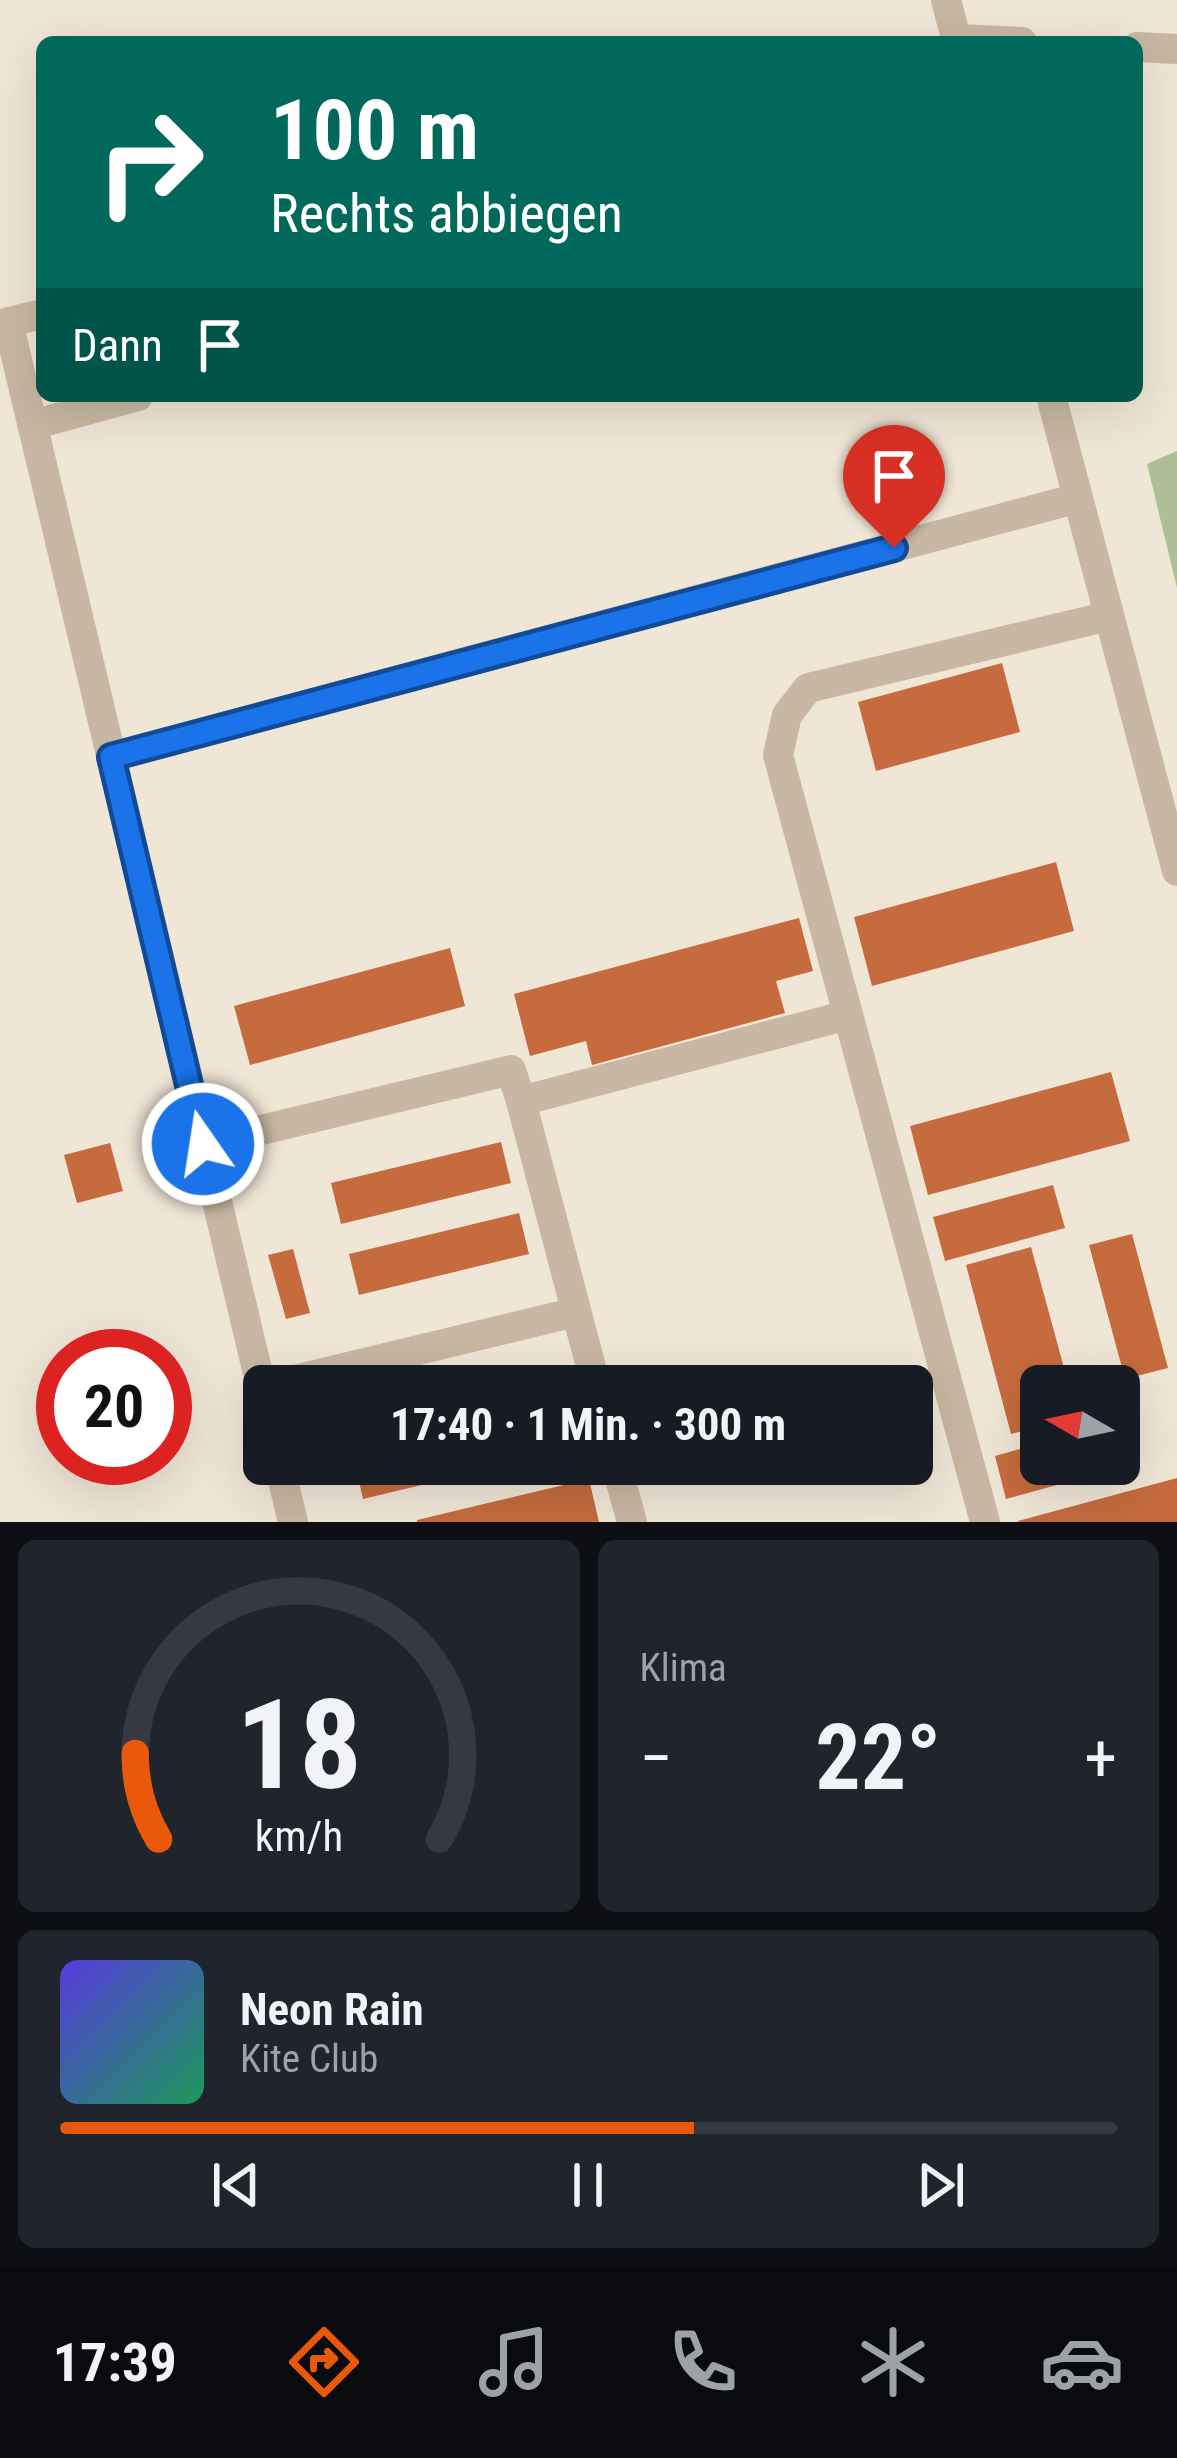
<!DOCTYPE html>
<html lang="de">
<meta charset="utf-8">
<style>
body{margin:0;font-family:"Roboto Condensed",sans-serif;background:#20242c;color:#f1f3f6;height:100vh;display:flex;flex-direction:column;font-size:45px;white-space:nowrap}
*{box-sizing:border-box;margin:0}
p{font-size:39px;color:#9ea1a6}
.icon{flex:none;width:66px;height:66px;fill:none;stroke:currentColor;stroke-width:2;stroke-linecap:round;stroke-linejoin:round}
.map{position:relative;height:1522px;overflow:hidden}
.side{display:flex;flex-direction:column;gap:18px;padding:18px;background:#0d0f14;flex:1}
.side>*{flex:none}
.banner{position:absolute;left:36px;top:36px;width:1107px;height:366px;border-radius:18px;box-shadow:0 12px 48px #0002;background:#00695c;color:#fff;overflow:hidden}
.needle{width:78px;rotate:279deg}
.fabs{position:absolute;left:1020px;top:1365px;display:grid;gap:24px}
.fabs a{display:grid;place-items:center;width:120px;height:120px;border-radius:18px;background:#171b24;box-shadow:0 12px 48px #0002;font-size:60px}
.speed{position:absolute;left:36px;top:1329px;display:flex;gap:24px;font-size:60px;font-weight:700;text-align:center}
.speed>*{display:grid;place-content:center;width:156px;height:156px;border-radius:50%;background:#171b24;box-shadow:0 12px 48px #0002;line-height:1}
.speed .limit{border:18px solid #d22;background:#fff;color:#111}
.pin{position:absolute;display:grid;place-items:center;width:102px;height:102px;color:#fff;margin:-123px -51px;border-radius:50% 50% 50% 0;rotate:-45deg;box-shadow:0 0 12px #0007}
.pin .icon{rotate:45deg}
.me{position:absolute;width:132px;margin:-66px;rotate:347deg;stroke-linejoin:round;filter:drop-shadow(0 0 9px #0008)}
.turn{display:flex;align-items:center;gap:42px;height:252px;padding:0 36px;font-size:54px}
.turn .icon{width:156px;height:156px;stroke-width:2.5}
.turn b{display:block;font-size:84px;line-height:102px}
.then{display:flex;align-items:center;height:114px;padding:0 36px;background:#0003;gap:24px;font-size:45px}
.big{font-size:90px;font-weight:700;line-height:1.1}
.side .widget{flex:1;display:flex;flex-direction:column;justify-content:center;gap:18px;min-width:0;padding:0 42px;border-radius:18px;background:#20242c}
.side .dial{align-items:center;gap:0}
.dial svg{height:312px;overflow:visible;fill:none;stroke:#363941;stroke-width:7;stroke-linecap:round;text-anchor:middle}
.dial text{fill:#f1f3f6;stroke:none}
.song{display:flex;align-items:center;gap:36px}
.cover{width:144px;height:144px;border-radius:18px;background:linear-gradient(135deg,hsl(250 70% 55%),hsl(150 70% 35%))}
.played{height:12px;border-radius:6px;background:linear-gradient(90deg,#ea580c 60%,#363941 60%)}
.keys{display:flex;justify-content:space-around;direction:ltr}
.heat{display:flex;justify-content:space-between;align-items:center;font-size:66px;direction:ltr}
.side .tiles{flex:1;display:grid;gap:18px;grid-template-columns:1fr 1fr}
.widget:last-child{grid-column:span 2}
.trip{position:absolute;left:243px;top:1365px;width:690px;height:120px;border-radius:18px;background:#171b24;box-shadow:0 12px 48px #0002;font-weight:700;line-height:120px;text-align:center}
.tab-bar{display:flex;height:192px;justify-content:space-around;align-items:center;background:#090b0e;color:#9ea1a6}
.tab-bar .icon{width:84px;height:84px}
.tab-bar .active{color:#ea580c}
.tab-bar b{font-size:54px;color:#f1f3f6}
.map>svg:first-child{display:block}
.green{fill:#aebf97}
.building{fill:#c66b3e}
.lines{fill:none;stroke-linecap:round;stroke-linejoin:round}
.minor{stroke:#c8b7a2;stroke-width:30}
.route-casing{stroke:#114b97;stroke-width:30}
.route{stroke:#1a73e8;stroke-width:21}
</style>
<div class="map">
<svg width="1177" height="1522" viewBox="0 0 1177 1522">
<rect width="100%" height="100%" fill="#f0e6d6"/>
<path class="green" d="M1177,451V588L1147,464Z"/>
<g class="building">
<path d="M1002,663L1020,732L876,771L858,702Z"/>
<path d="M1056,862L1074,931L872,986L854,917Z"/>
<path d="M799,918L813,971L776,981L785,1013L592,1065L586,1041L530,1056L514,994Z"/>
<path d="M450,948L465,1006L250,1065L234,1006Z"/>
<path d="M1111,1072L1130,1141L928,1195L910,1126Z"/>
<path d="M501,1142L511,1183L341,1224L331,1183Z"/>
<path d="M110,1143L123,1191L77,1203L64,1155Z"/>
<path d="M1053,1185L1065,1228L945,1261L933,1217Z"/>
<path d="M519,1213L529,1254L359,1295L349,1254Z"/>
<path d="M1132,1234L1168,1368L1125,1379L1089,1245Z"/>
<path d="M1031,1247L1069,1386H1041V1426L1011,1434L966,1265Z"/>
<path d="M293,1249L310,1313L286,1319L268,1255Z"/>
<path d="M1041,1443V1464H1119L1120,1444L1126,1464L1130,1465L1006,1499L995,1456Z"/>
<path d="M355,1464H500L501,1466L363,1499Z"/>
<path d="M1177,1478V1522H1018V1521Z"/>
<path d="M589,1479L599,1522H417V1520Z"/>
</g>
<g class="lines">
<g class="minor">
<path d="M946,0L957,42"/>
<path d="M956,39L1022,42"/>
<path d="M1137,47L1177,49"/>
<path d="M42,314L8,322L264,1399"/>
<path d="M1051,396L1177,871"/>
<path d="M32,425L138,396"/>
<path d="M111,757L1078,498"/>
<path d="M203,1144L511,1070L521,1101"/>
<path d="M269,1386L576,1312"/>
<path d="M596,1386L521,1101L848,1015"/>
<path d="M279,1464L293,1522"/>
<path d="M616,1464L632,1522"/>
<path d="M985,1522L778,755L787,715L808,688L1109,616"/>
</g>
</g>
<g class="lines">
<defs>
<path id="route" d="M203,1144L111,757L894,548"/>
</defs>
<use href="#route" class="route-casing"/>
<use href="#route" class="route"/>
</g>
</svg>
<div class="fabs">
<a><svg class="needle" viewBox="-14 -14 28 28"><path d="M0-13l5 13h-10z" fill="#e53935"/><path d="M0 13l5-13h-10z" fill="#9ea1a6"/></svg></a>
</div>
<div class="speed"><div class="limit">20</div></div>
<div class="pin" style="left:894px;top:548px;background:#d93025"><svg class="icon" aria-label="arrive" viewBox="0 0 24 24"><path d="M6 21V4h12l-3 4 3 4H6"/></svg></div>
<svg class="me" style="left:203px;top:1144px" viewBox="-20 -20 40 40"><circle r="17" fill="#1a73e8" stroke="#fff" stroke-width="3"/><path d="M0-11L8 9 0 5-8 9z" fill="#fff"/></svg>
<div class="trip">17:40 · 1 Min. · 300 m</div>
<div class="banner">
<div class="turn"><svg class="icon" aria-label="right" viewBox="0 0 24 24"><path d="M7 20v-9h11M14 6l5 5-5 5"/></svg><div><b>100 m</b>Rechts abbiegen</div></div>
<div class="then">Dann<svg class="icon" aria-label="arrive" viewBox="0 0 24 24"><path d="M6 21V4h12l-3 4 3 4H6"/></svg></div>
</div>
</div>
<section class="side">
<div class="tiles">
<div class="widget dial"><svg viewBox="0 0 100 80">
<path d="M14 69A42 42 0 1 1 86 69"/>
<path d="M14 69A42 42 0 0 1 8 47" stroke="#ea580c"/>
<text x="50" y="56" font-size="32" font-weight="700">18</text>
<text x="50" y="72" font-size="11">km/h</text>
</svg></div>
<div class="widget"><p>Klima</p>
<div class="heat"><a>−</a><b class="big">22°</b><a>+</a></div>
</div>
<div class="widget">
<div class="song"><i class="cover"></i><div><b>Neon Rain</b><p>Kite Club</p></div></div>
<div class="played"></div>
<div class="keys"><svg class="icon" aria-label="previous" viewBox="0 0 24 24"><path d="M18 5L8 12l10 7zM5 5v14"/></svg><svg class="icon" aria-label="pause" viewBox="0 0 24 24"><path d="M8 5v14M16 5v14"/></svg><svg class="icon" aria-label="next" viewBox="0 0 24 24"><path d="M6 5l10 7-10 7zM19 5v14"/></svg></div>
</div>
</div>
</section>
<nav class="tab-bar">
<b>17:39</b>
<svg class="icon active" aria-label="directions" viewBox="0 0 24 24"><path d="M12 3l9 9-9 9-9-9zM9 14v-3h6M13 9l2 2-2 2"/></svg>
<svg class="icon" aria-label="music" viewBox="0 0 24 24"><path d="M9 18V5l10-2v13"/><circle cx="6" cy="18" r="3"/><circle cx="16" cy="16" r="3"/></svg>
<svg class="icon" aria-label="phone" viewBox="0 0 24 24"><path d="M5 4h4l2 5-3 2q2 4 5 5l2-3 5 2v4C11 20 4 13 5 4z"/></svg>
<svg class="icon" aria-label="climate" viewBox="0 0 24 24"><path d="M12 3v18M4 7l16 10M4 17L20 7"/></svg>
<svg class="icon" aria-label="car" viewBox="0 0 24 24"><path d="M5 17H2v-5l4-1 3-4h7l3 4 3 1v5h-3M9 17h6M6 11h13"/><circle cx="7" cy="17" r="2"/><circle cx="17" cy="17" r="2"/></svg>
</nav>
